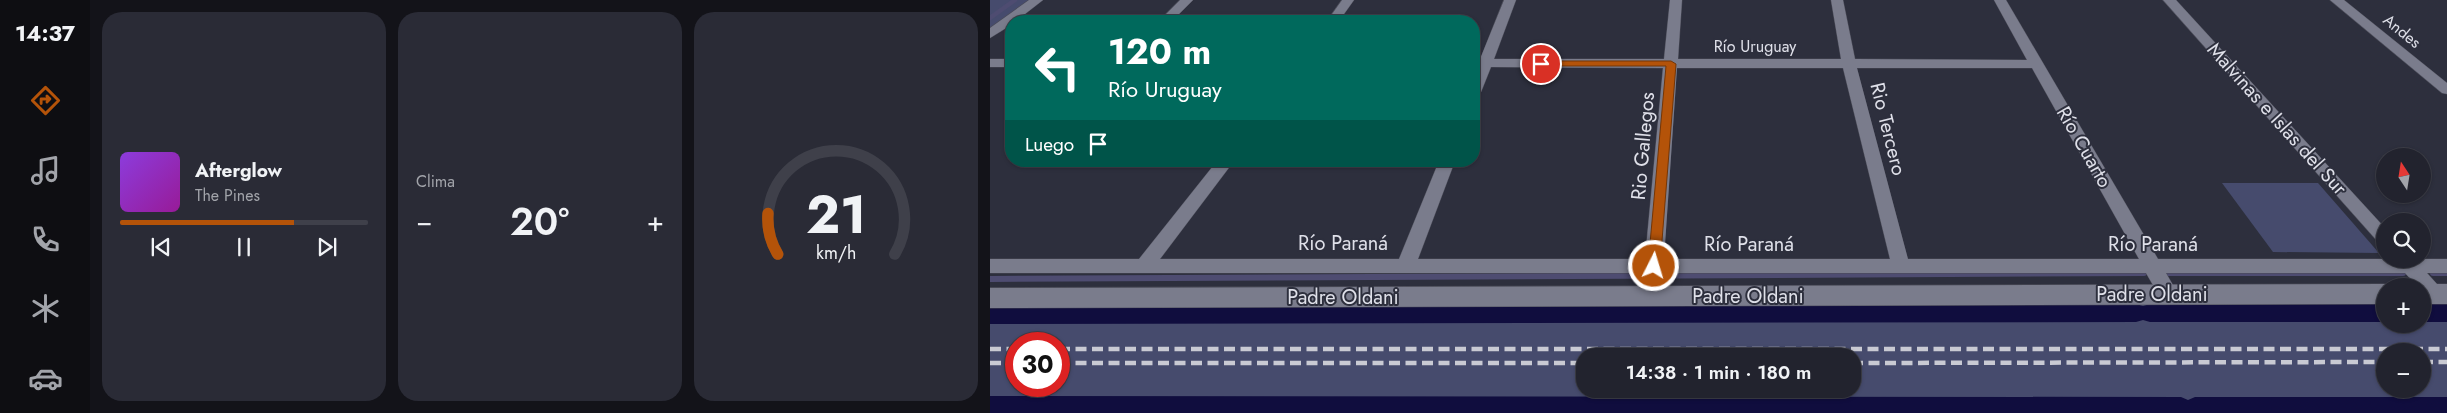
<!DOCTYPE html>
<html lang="es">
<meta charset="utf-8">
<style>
body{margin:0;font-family:Jost,sans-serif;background:#2a2b36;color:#f1f3f6;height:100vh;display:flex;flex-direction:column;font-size:19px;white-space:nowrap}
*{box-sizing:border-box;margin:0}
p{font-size:16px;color:#a2a4aa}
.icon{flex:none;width:28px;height:28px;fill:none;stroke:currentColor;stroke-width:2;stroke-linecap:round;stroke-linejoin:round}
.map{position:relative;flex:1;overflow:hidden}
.drawer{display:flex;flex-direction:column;gap:12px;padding:12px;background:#131319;width:900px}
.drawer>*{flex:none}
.guide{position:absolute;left:15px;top:15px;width:475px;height:152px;border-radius:20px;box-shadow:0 1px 4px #0004,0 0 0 1px #3f404a;background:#00695c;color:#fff;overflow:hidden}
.needle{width:32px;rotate:348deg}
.tools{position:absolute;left:1386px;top:148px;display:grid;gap:10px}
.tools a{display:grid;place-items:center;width:55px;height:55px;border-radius:50%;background:#22232e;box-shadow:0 1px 4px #0004,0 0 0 1px #3f404a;font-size:25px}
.speed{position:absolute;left:15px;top:332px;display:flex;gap:10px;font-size:25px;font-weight:700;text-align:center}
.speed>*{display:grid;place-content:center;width:65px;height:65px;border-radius:50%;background:#22232e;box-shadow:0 1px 4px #0004,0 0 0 1px #3f404a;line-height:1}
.speed .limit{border:8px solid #d22;background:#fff;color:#111}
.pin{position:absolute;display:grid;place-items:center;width:42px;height:42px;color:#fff;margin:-21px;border:2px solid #fff;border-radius:50%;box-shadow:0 1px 5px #0007}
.me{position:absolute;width:55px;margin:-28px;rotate:5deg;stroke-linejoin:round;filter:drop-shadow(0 0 4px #0008)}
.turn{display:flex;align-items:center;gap:18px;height:105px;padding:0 20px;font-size:22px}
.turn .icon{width:65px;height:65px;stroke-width:2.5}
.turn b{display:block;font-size:35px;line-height:42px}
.then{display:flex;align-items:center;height:48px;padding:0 20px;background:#0003;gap:10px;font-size:19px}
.big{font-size:38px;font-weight:600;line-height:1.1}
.drawer .widget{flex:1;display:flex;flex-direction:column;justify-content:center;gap:8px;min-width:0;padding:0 18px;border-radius:20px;background:#2a2b36}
.drawer .dial{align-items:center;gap:0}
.dial svg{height:130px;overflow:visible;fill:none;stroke:#3f404a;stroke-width:7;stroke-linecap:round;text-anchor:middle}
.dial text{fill:#f1f3f6;stroke:none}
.song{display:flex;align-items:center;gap:15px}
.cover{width:60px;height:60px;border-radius:8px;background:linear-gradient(135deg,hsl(270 70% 55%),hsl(300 70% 35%))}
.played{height:5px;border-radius:2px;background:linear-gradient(90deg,#b45309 70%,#3f404a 70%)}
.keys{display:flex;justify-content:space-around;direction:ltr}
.heat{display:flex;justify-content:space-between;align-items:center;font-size:28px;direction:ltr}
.drawer .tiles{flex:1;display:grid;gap:12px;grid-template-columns:repeat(3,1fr)}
.trip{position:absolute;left:586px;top:348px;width:285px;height:50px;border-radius:20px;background:#22232e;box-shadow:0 1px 4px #0004,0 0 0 1px #3f404a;font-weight:600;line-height:50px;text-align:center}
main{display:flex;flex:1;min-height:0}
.dock{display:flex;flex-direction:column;width:90px;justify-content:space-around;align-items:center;background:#0e0e12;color:#a2a4aa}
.dock .icon{width:35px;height:35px}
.dock .current{color:#b45309}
.dock b{font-size:22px;color:#f1f3f6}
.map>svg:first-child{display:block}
.green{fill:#464b6d;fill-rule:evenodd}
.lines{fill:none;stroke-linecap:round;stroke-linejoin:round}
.stream-far1{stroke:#4e4c71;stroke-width:4.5}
.stream{stroke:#4e4c71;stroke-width:6}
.canal{fill:#100d3e;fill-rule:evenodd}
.street-casing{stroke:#4a4b57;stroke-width:1}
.secondary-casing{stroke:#4a4b57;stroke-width:1}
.street{fill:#7a7c8c;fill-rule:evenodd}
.secondary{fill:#7a7c8c;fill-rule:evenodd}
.rail{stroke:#c9cad3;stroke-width:4.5;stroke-dasharray:11 5.5;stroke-linecap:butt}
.route{fill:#b45309;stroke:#753606}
.labels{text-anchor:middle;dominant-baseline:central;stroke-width:4;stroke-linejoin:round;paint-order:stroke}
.far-street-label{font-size:16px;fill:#dfe0e9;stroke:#2d2f3d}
.street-label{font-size:20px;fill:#dfe0e9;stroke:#2d2f3d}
</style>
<main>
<nav class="dock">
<b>14:37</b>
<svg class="icon current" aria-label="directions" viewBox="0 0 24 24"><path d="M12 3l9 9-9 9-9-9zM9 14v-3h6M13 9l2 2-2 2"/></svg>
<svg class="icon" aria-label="music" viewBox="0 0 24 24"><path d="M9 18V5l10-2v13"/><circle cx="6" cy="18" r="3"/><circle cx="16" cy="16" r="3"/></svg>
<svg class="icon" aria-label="phone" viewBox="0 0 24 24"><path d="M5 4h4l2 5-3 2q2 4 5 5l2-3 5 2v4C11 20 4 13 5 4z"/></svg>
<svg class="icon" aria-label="climate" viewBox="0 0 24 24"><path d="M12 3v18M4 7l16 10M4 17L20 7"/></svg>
<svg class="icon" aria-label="car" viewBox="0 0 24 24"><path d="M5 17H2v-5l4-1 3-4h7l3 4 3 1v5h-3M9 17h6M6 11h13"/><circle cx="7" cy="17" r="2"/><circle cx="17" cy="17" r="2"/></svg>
</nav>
<section class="drawer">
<div class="tiles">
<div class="widget">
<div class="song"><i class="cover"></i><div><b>Afterglow</b><p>The Pines</p></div></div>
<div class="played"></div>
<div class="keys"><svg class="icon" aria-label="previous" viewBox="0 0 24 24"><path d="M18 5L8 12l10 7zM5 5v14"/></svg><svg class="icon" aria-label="pause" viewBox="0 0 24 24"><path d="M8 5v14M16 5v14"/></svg><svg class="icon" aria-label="next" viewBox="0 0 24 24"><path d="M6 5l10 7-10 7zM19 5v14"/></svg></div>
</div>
<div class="widget"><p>Clima</p>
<div class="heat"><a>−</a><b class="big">20°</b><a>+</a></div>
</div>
<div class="widget dial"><svg viewBox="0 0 100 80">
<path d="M14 69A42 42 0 1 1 86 69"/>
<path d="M14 69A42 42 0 0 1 8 44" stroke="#b45309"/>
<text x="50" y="56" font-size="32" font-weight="700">21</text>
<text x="50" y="72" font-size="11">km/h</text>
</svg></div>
</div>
</section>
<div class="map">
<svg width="1457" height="413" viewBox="0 0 1457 413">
<rect width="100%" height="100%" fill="#2d2f3d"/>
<g class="green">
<path d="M0,0H47L0,34Z"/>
<path d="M1232,183H1328L1389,253L1283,252Z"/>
<path d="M1395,294V324H1432L1433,294H1457V413H0V298ZM26,344H69V386H26ZM1395,351H1432V389H1395ZM595,356H862V389H595Z"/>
</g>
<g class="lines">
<path class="stream-far1" d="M0,18L25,0"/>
<g class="stream">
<path d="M1178,273H1413"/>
<path d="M1443,273H1457"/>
<path d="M0,279L1154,273"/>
</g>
<g class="canal">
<path d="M1146,304L1153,306L1160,304H1395V322H1160L1153,320L1146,322L0,324V306Z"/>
<rect x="1432" y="304" width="25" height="18"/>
<path d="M0,396L1191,397L1198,400L1205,397H1457V413H0Z"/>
</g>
<defs>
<g id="street">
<path d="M39,0H53L26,21H21V25L0,38V28Z"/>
<path d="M190,0H203L182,21H169Z"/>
<path d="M352,0H364L349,21H337Z"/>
<path d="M514,0H526L504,59H674L680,0H692L688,59H851L841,0H853L865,59L1037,60L1004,0H1016L1168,259H1457V273H1437L1456,294L1453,299C1443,302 1439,299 1432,292V286H1427L1415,273H1176L1188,294L1185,299L1178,301L1171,299L1156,273H0V259H149L227,161H244L170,259H409L449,161H465L428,259H655L673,68L501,67L491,92L484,96V74L487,67H484V59H490ZM687,68H853L900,259H674ZM867,68H1042L1149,259H918Z"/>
<path d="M1173,0H1186L1395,228V245L1389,243Z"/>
<path d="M1340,0H1354L1457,83V94L1452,93Z"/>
<rect x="0" y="59" width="21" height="8"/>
</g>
<g id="secondary">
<path d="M1395,284L1402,286H1395V304L0,308V288Z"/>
<path d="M1432,284H1457V304H1432V286H1425Z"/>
</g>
</defs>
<use href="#street" class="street-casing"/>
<use href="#secondary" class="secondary-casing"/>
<use href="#street" class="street"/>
<use href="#secondary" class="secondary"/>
<g class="rail">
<path d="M0,349H26"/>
<path d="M69,349H1457"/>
<path d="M1432,362H1457"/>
<path d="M0,363H26"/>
<path d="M69,363H595"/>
<path d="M862,363L1395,362"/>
</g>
</g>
<path class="route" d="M681,61L686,64L670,266L664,270L658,266L676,66H551L546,64L551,61Z"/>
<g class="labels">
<g class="far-street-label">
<text transform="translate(1412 31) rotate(39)">Andes</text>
<text x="765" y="46">Río Uruguay</text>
</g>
<g class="street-label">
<text transform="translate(1287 119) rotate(48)">Malvinas e Islas del Sur</text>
<text transform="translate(898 129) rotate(76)">Rio Tercero</text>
<text transform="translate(653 146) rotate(-85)">Rio Gallegos</text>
<text transform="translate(1094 147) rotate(60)">Río Cuarto</text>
<text x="353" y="243">Río Paraná</text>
<text x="759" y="244">Río Paraná</text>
<text x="1163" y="244">Río Paraná</text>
<text x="1162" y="294">Padre Oldani</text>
<text x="758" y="296">Padre Oldani</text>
<text x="353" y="297">Padre Oldani</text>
</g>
</g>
</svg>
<div class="tools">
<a><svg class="needle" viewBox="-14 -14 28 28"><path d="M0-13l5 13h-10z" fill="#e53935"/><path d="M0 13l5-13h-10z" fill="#a2a4aa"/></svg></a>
<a><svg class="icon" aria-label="search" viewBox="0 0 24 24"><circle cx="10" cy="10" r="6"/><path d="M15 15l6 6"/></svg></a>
<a>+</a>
<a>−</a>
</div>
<div class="speed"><div class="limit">30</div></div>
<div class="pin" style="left:551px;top:64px;background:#d93025"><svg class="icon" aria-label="arrive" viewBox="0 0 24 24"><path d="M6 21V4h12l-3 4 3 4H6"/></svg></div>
<svg class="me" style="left:664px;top:266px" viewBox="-20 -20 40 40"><circle r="17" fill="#b45309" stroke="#fff" stroke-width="3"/><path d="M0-11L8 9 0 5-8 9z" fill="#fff"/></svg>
<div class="trip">14:38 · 1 min · 180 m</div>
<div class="guide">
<div class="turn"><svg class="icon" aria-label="left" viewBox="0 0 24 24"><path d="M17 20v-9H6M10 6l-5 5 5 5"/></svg><div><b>120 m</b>Río Uruguay</div></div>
<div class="then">Luego<svg class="icon" aria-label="arrive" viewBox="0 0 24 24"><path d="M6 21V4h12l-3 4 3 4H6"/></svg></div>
</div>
</div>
</main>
